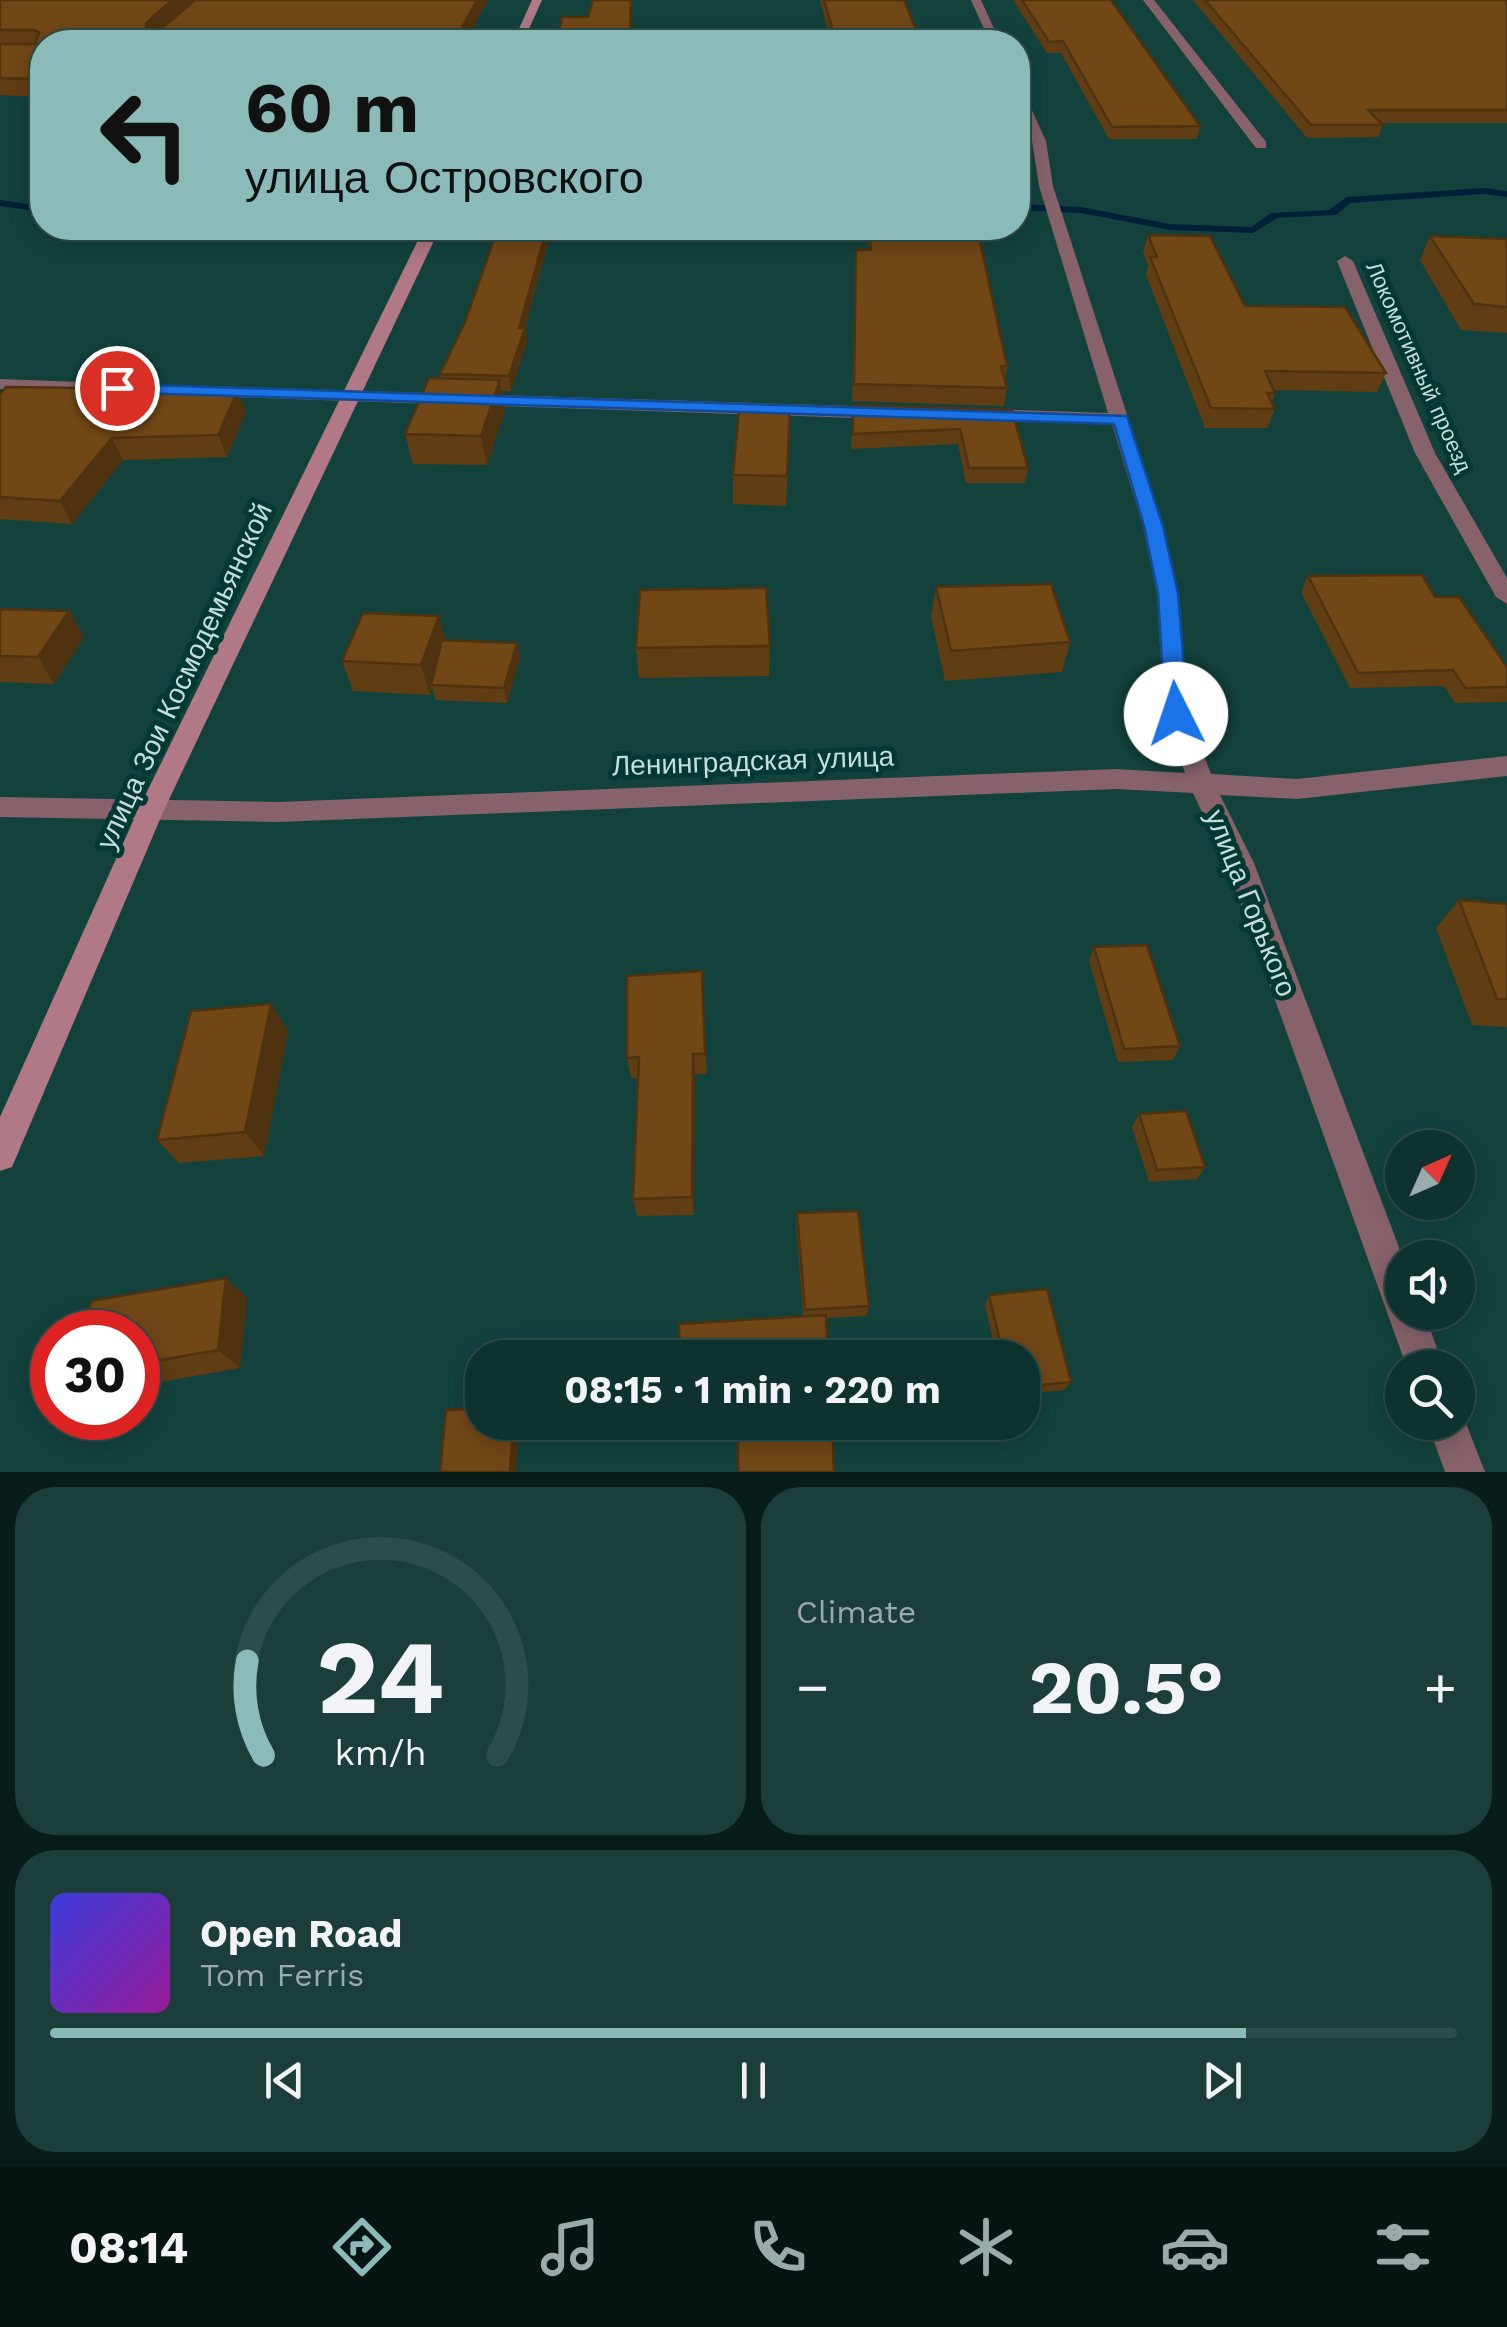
<!DOCTYPE html>
<meta charset="utf-8">
<style>
body{margin:0;font-family:"Work Sans",sans-serif;background:#1c3e3a;color:#f1f3f6;height:100vh;display:flex;flex-direction:column;font-size:38px;white-space:nowrap}
*{box-sizing:border-box;margin:0}
p{font-size:32px;color:#9baaaa}
.icon{flex:none;width:55px;height:55px;fill:none;stroke:currentColor;stroke-width:2;stroke-linecap:round;stroke-linejoin:round}
.map{position:relative;height:1472px;overflow:hidden}
.side{display:flex;flex-direction:column;gap:15px;padding:15px;background:#081c19;flex:1}
.side>*{flex:none}
.hud{position:absolute;left:30px;top:30px;width:1000px;height:210px;border-radius:40px;box-shadow:0 5px 25px #0003,0 0 0 2px #2e4d4a;background:#8bbbb9;color:#111;overflow:hidden}
.needle{width:65px;rotate:45deg}
.fabs{position:absolute;left:1385px;top:1130px;display:grid;gap:20px}
.fabs a{display:grid;place-items:center;width:90px;height:90px;border-radius:50%;background:#0e322e;box-shadow:0 5px 25px #0003,0 0 0 2px #2e4d4a;font-size:50px}
.speed{position:absolute;left:30px;top:1310px;display:flex;gap:20px;font-size:50px;font-weight:700;text-align:center}
.speed>*{display:grid;place-content:center;width:130px;height:130px;border-radius:50%;background:#0e322e;box-shadow:0 5px 25px #0003,0 0 0 2px #2e4d4a;line-height:1}
.speed .limit{border:15px solid #d22;background:#fff;color:#111}
.pin{position:absolute;display:grid;place-items:center;width:85px;height:85px;color:#fff;margin:-42px;border:5px solid #fff;border-radius:50%;box-shadow:0 2px 10px #0007}
.me{position:absolute;width:110px;margin:-55px;rotate:356deg;stroke-linejoin:round;filter:drop-shadow(0 0 8px #0008)}
.turn{display:flex;align-items:center;gap:35px;height:210px;padding:0 50px;font-size:45px}
.turn .icon{width:130px;height:130px;stroke-width:2.5}
.turn b{display:block;font-size:70px;line-height:85px}
.big{font-size:75px;font-weight:700;line-height:1.1}
.side .card{flex:1;display:flex;flex-direction:column;justify-content:center;gap:15px;min-width:0;padding:0 35px;border-radius:40px;background:#1c3e3a}
.side .dial{align-items:center;gap:0}
.dial svg{height:260px;overflow:visible;fill:none;stroke:#2e4d4a;stroke-width:7;stroke-linecap:round;text-anchor:middle}
.dial text{fill:#f1f3f6;stroke:none}
.song{display:flex;align-items:center;gap:30px}
.cover{width:120px;height:120px;border-radius:15px;background:linear-gradient(135deg,hsl(240 70% 55%),hsl(300 70% 35%))}
.played{height:10px;border-radius:5px;background:linear-gradient(90deg,#8bbbb9 85%,#2e4d4a 85%)}
.keys{display:flex;justify-content:space-around;direction:ltr}
.heat{display:flex;justify-content:space-between;align-items:center;font-size:55px;direction:ltr}
.side .tiles{flex:1;display:grid;gap:15px;grid-template-columns:1fr 1fr}
.card:last-child{grid-column:span 2}
.trip{position:absolute;left:465px;top:1340px;width:575px;height:100px;border-radius:40px;background:#0e322e;box-shadow:0 5px 25px #0003,0 0 0 2px #2e4d4a;font-weight:700;line-height:100px;text-align:center}
.tabs{display:flex;height:160px;justify-content:space-around;align-items:center;background:#061412;color:#9baaaa}
.tabs .icon{width:70px;height:70px}
.tabs .active{color:#8bbbb9}
.tabs b{font-size:45px;color:#f1f3f6}
.map>svg:first-child{display:block}
.lines{fill:none;stroke-linecap:round;stroke-linejoin:round}
.stream{fill:#00203a;fill-rule:evenodd}
.street{fill:#87626a;fill-rule:evenodd}
.secondary{fill:#b17885;fill-rule:evenodd}
.wall{fill:#613d13}
.shaded-wall{fill:#4f320f}
.building{fill:#714716;stroke:#4f320f;stroke-width:2.5}
.route{fill:#1a73e8;stroke:#114b97;stroke-width:2.5}
.labels{text-anchor:middle;dominant-baseline:central;stroke-width:10;stroke-linejoin:round;paint-order:stroke}
.far-street-label{font-size:22px;fill:#c6deda;stroke:#043833}
.street-label{font-size:28px;fill:#c6deda;stroke:#043833}
</style>
<div class="map">
<svg width="1507" height="1472" viewBox="0 0 1507 1472">
<rect width="100%" height="100%" fill="#13423d"/>
<g class="lines">
<g class="stream">
<path d="M1483,188L1507,191V197L1483,194L1350,203L1336,215L1277,218L1253,233L1170,230L1081,213L1018,210V204L1081,207L1170,224L1251,227L1271,213L1329,210L1347,197Z"/>
<path d="M0,200L42,206V212L0,206Z"/>
</g>
<g class="street">
<path d="M971,0H981L1000,42H990Z"/>
<path d="M1143,0H1154L1266,142V148H1256Z"/>
<path d="M1018,89L1024,93L1046,141L1053,186L1163,526L1179,594L1188,714L1211,774L1297,779L1507,756V776L1297,799L1220,795L1254,863L1403,1258L1402,1312H1424L1444,1368H1407L1226,863L1193,793L1116,789L278,822L0,817V797L278,802L1116,769L1185,773L1164,714L1157,594L1143,526L1112,424L981,421L972,415L981,409L1108,413L1039,186L1032,141L1018,106Z"/>
<path d="M1345,256L1353,261L1435,453L1507,578V604L1496,597L1415,453L1337,261Z"/>
<path d="M0,379L161,385L170,390L161,395L0,389Z"/>
<path d="M206,386L886,407L895,413L886,419L200,396L197,392Z"/>
<path d="M1458,1408H1460L1485,1472H1445L1427,1422H1458Z"/>
</g>
<g class="secondary">
<path d="M532,0H542L523,42H513Z"/>
<path d="M424,228H440L164,810L12,1167L0,1171V1117L138,810Z"/>
</g>
</g>
<g class="wall">
<path d="M0,0H488L42,42V97L0,95Z"/>
<path d="M820,0H904L921,42H831Z"/>
<path d="M1013,0H1111L1200,126L1197,139H1109L1061,53H1047Z"/>
<path d="M1193,0H1507V123H1381L1383,125L1378,137L1307,138Z"/>
<path d="M552,228L525,328L527,342L511,391H502L505,409L487,465L413,464L405,434L441,378L440,374Z"/>
<path d="M867,228H977L1007,366L1005,380L1007,388L1004,406L852,401L856,250H869Z"/>
<path d="M1148,235L1245,306L1386,373L1377,392L1274,390L1275,393L1272,403L1275,409L1267,428H1205L1146,275L1148,265L1143,252Z"/>
<path d="M1430,236L1507,239V333L1461,330L1420,260Z"/>
<path d="M0,394L246,412L227,457L123,460L72,524L0,519Z"/>
<path d="M853,405L1012,410L1028,468L1025,483H966L958,444L851,449Z"/>
<path d="M790,406L786,506L733,504V475Z"/>
<path d="M1308,576L1435,597L1507,667V702L1455,703L1444,686L1350,688L1301,592Z"/>
<path d="M936,587L1070,642L1062,672L945,681L931,617Z"/>
<path d="M0,609L69,611L84,637L54,684L0,682Z"/>
<path d="M445,640L517,643L520,658L507,703L436,700L432,687L430,695L353,691L342,661Z"/>
<path d="M770,646L769,676L639,678L636,648Z"/>
<path d="M1459,900L1507,904V1027L1472,1025L1436,928Z"/>
<path d="M1094,947L1180,1046L1173,1060L1118,1062L1089,961Z"/>
<path d="M702,971L707,1074H695L694,1215L637,1216L633,1199L638,1078H631L627,1058Z"/>
<path d="M271,1004L288,1031L264,1156L179,1163L157,1140Z"/>
<path d="M1139,1114L1205,1167L1197,1179L1149,1182L1132,1127Z"/>
<path d="M797,1213L869,1306L866,1316L826,1318L803,1316L796,1224Z"/>
<path d="M989,1295L1071,1382L1064,1390L1022,1394V1358H997L985,1305Z"/>
<path d="M247,1298L240,1368L138,1386V1332Z"/>
</g>
<g class="shaded-wall">
<path d="M172,0H195L152,39L146,28V23Z"/>
<path d="M477,0H488L465,42H454Z"/>
<path d="M547,228H552L524,330L525,328L527,342L511,391L509,376L519,328Z"/>
<path d="M500,380L505,409L487,465L481,436Z"/>
<path d="M238,390L246,412L227,457L218,435Z"/>
<path d="M112,438L123,460L72,524L60,501Z"/>
<path d="M69,611L84,637L54,684L38,657Z"/>
<path d="M439,616L447,646L431,685L430,695L421,665Z"/>
<path d="M517,643L520,658L507,703L504,688Z"/>
<path d="M271,1004L288,1031L264,1156L245,1132Z"/>
<path d="M693,1054L695,1074L694,1215L692,1197Z"/>
<path d="M226,1278L247,1298L240,1368L218,1350Z"/>
<path d="M513,1422H519L516,1472H510Z"/>
</g>
<g class="building">
<path d="M0,0H172L146,23V28H162L195,0H477L454,42H42V79L0,78V44H35L39,33L35,30H0Z"/>
<path d="M593,0H631L630,42H557L562,17H588Z"/>
<path d="M824,0H904L921,42H836Z"/>
<path d="M1022,0H1111L1200,126L1112,127L1063,41L1049,42Z"/>
<path d="M1205,0H1507V110H1368L1383,125H1311Z"/>
<path d="M498,228H547L519,328H525L509,376L440,374L465,322Z"/>
<path d="M869,228H977L1007,366H1001L1007,388L854,384L856,250H871Z"/>
<path d="M1148,235L1210,236L1245,306L1345,307L1386,373L1265,371L1275,393H1267L1275,409L1211,408L1150,257H1157Z"/>
<path d="M1430,236L1507,239V307L1474,304Z"/>
<path d="M429,378L500,380L481,436L405,434Z"/>
<path d="M6,387L238,390L218,435L112,438L60,501L0,497V394Z"/>
<path d="M853,405L1012,410L1028,468H969L960,429L853,434Z"/>
<path d="M790,406L787,476L733,475L739,409Z"/>
<path d="M1422,575L1435,597H1459L1507,667V687L1465,688L1453,670L1358,673L1308,576Z"/>
<path d="M1051,584L1070,642L951,651L936,587Z"/>
<path d="M766,588L770,646L636,648L640,590Z"/>
<path d="M0,609L69,611L38,657L0,656Z"/>
<path d="M363,613L439,616L421,665L342,661Z"/>
<path d="M442,640L517,643L504,688L431,685Z"/>
<path d="M1459,900L1507,904V999H1497Z"/>
<path d="M1147,945L1180,1046L1124,1049L1094,947Z"/>
<path d="M702,971L705,1054H693L692,1197L633,1199L639,1057L627,1058V976Z"/>
<path d="M271,1004L245,1132L157,1140L191,1011Z"/>
<path d="M1186,1111L1205,1167L1157,1170L1139,1114Z"/>
<path d="M858,1211L869,1306L805,1310L797,1213Z"/>
<path d="M226,1278L218,1350L138,1364V1332H85L91,1301Z"/>
<path d="M1047,1289L1071,1382L1022,1387V1358H1004L989,1295Z"/>
<path d="M826,1315L828,1358H680L679,1324Z"/>
<path d="M482,1408V1422H513L510,1472H440L446,1410Z"/>
<path d="M738,1422H832L834,1472H738Z"/>
</g>
<path class="route" d="M117,384L1127,416L1163,526L1178,594L1188,714L1176,722L1165,714L1158,594L1144,526L1114,424L111,392V385Z"/>
<g class="labels">
<g class="far-street-label">
<text transform="translate(1419 367) rotate(66)">Локомотивный проезд</text>
</g>
<g class="street-label">
<text transform="translate(184 676) rotate(-65)">улица Зои Космодемьянской</text>
<text transform="translate(753 761) rotate(-2)">Ленинградская улица</text>
<text transform="translate(1251 903) rotate(68)">улица Горького</text>
</g>
</g>
</svg>
<div class="fabs">
<a><svg class="needle" viewBox="-14 -14 28 28"><path d="M0-13l5 13h-10z" fill="#e53935"/><path d="M0 13l5-13h-10z" fill="#9baaaa"/></svg></a>
<a><svg class="icon" aria-label="sound" viewBox="0 0 24 24"><path d="M4 9h4l5-4v14l-5-4H4zM17 9q2 3 0 6"/></svg></a>
<a><svg class="icon" aria-label="search" viewBox="0 0 24 24"><circle cx="10" cy="10" r="6"/><path d="M15 15l6 6"/></svg></a>
</div>
<div class="speed"><div class="limit">30</div></div>
<div class="pin" style="left:117px;top:388px;background:#d93025"><svg class="icon" aria-label="arrive" viewBox="0 0 24 24"><path d="M6 21V4h12l-3 4 3 4H6"/></svg></div>
<svg class="me" style="left:1176px;top:714px" viewBox="-20 -20 40 40"><circle r="19" fill="#fff"/><path d="M0-13L10 11 0 6-10 11z" fill="#1a73e8"/></svg>
<div class="trip">08:15 · 1 min · 220 m</div>
<div class="hud">
<div class="turn"><svg class="icon" aria-label="left" viewBox="0 0 24 24"><path d="M17 20v-9H6M10 6l-5 5 5 5"/></svg><div><b>60 m</b>улица Островского</div></div>
</div>
</div>
<section class="side">
<div class="tiles">
<div class="card dial"><svg viewBox="0 0 100 80">
<path d="M14 69A42 42 0 1 1 86 69"/>
<path d="M14 69A42 42 0 0 1 9 40" stroke="#8bbbb9"/>
<text x="50" y="56" font-size="32" font-weight="700">24</text>
<text x="50" y="72" font-size="11">km/h</text>
</svg></div>
<div class="card"><p>Climate</p>
<div class="heat"><a>−</a><b class="big">20.5°</b><a>+</a></div>
</div>
<div class="card">
<div class="song"><i class="cover"></i><div><b>Open Road</b><p>Tom Ferris</p></div></div>
<div class="played"></div>
<div class="keys"><svg class="icon" aria-label="previous" viewBox="0 0 24 24"><path d="M18 5L8 12l10 7zM5 5v14"/></svg><svg class="icon" aria-label="pause" viewBox="0 0 24 24"><path d="M8 5v14M16 5v14"/></svg><svg class="icon" aria-label="next" viewBox="0 0 24 24"><path d="M6 5l10 7-10 7zM19 5v14"/></svg></div>
</div>
</div>
</section>
<nav class="tabs">
<b>08:14</b>
<svg class="icon active" aria-label="directions" viewBox="0 0 24 24"><path d="M12 3l9 9-9 9-9-9zM9 14v-3h6M13 9l2 2-2 2"/></svg>
<svg class="icon" aria-label="music" viewBox="0 0 24 24"><path d="M9 18V5l10-2v13"/><circle cx="6" cy="18" r="3"/><circle cx="16" cy="16" r="3"/></svg>
<svg class="icon" aria-label="phone" viewBox="0 0 24 24"><path d="M5 4h4l2 5-3 2q2 4 5 5l2-3 5 2v4C11 20 4 13 5 4z"/></svg>
<svg class="icon" aria-label="climate" viewBox="0 0 24 24"><path d="M12 3v18M4 7l16 10M4 17L20 7"/></svg>
<svg class="icon" aria-label="car" viewBox="0 0 24 24"><path d="M5 17H2v-5l4-1 3-4h7l3 4 3 1v5h-3M9 17h6M6 11h13"/><circle cx="7" cy="17" r="2"/><circle cx="17" cy="17" r="2"/></svg>
<svg class="icon" aria-label="filters" viewBox="0 0 24 24"><path d="M4 7h16M4 17h16"/><circle cx="9" cy="7" r="2"/><circle cx="15" cy="17" r="2"/></svg>
</nav>
